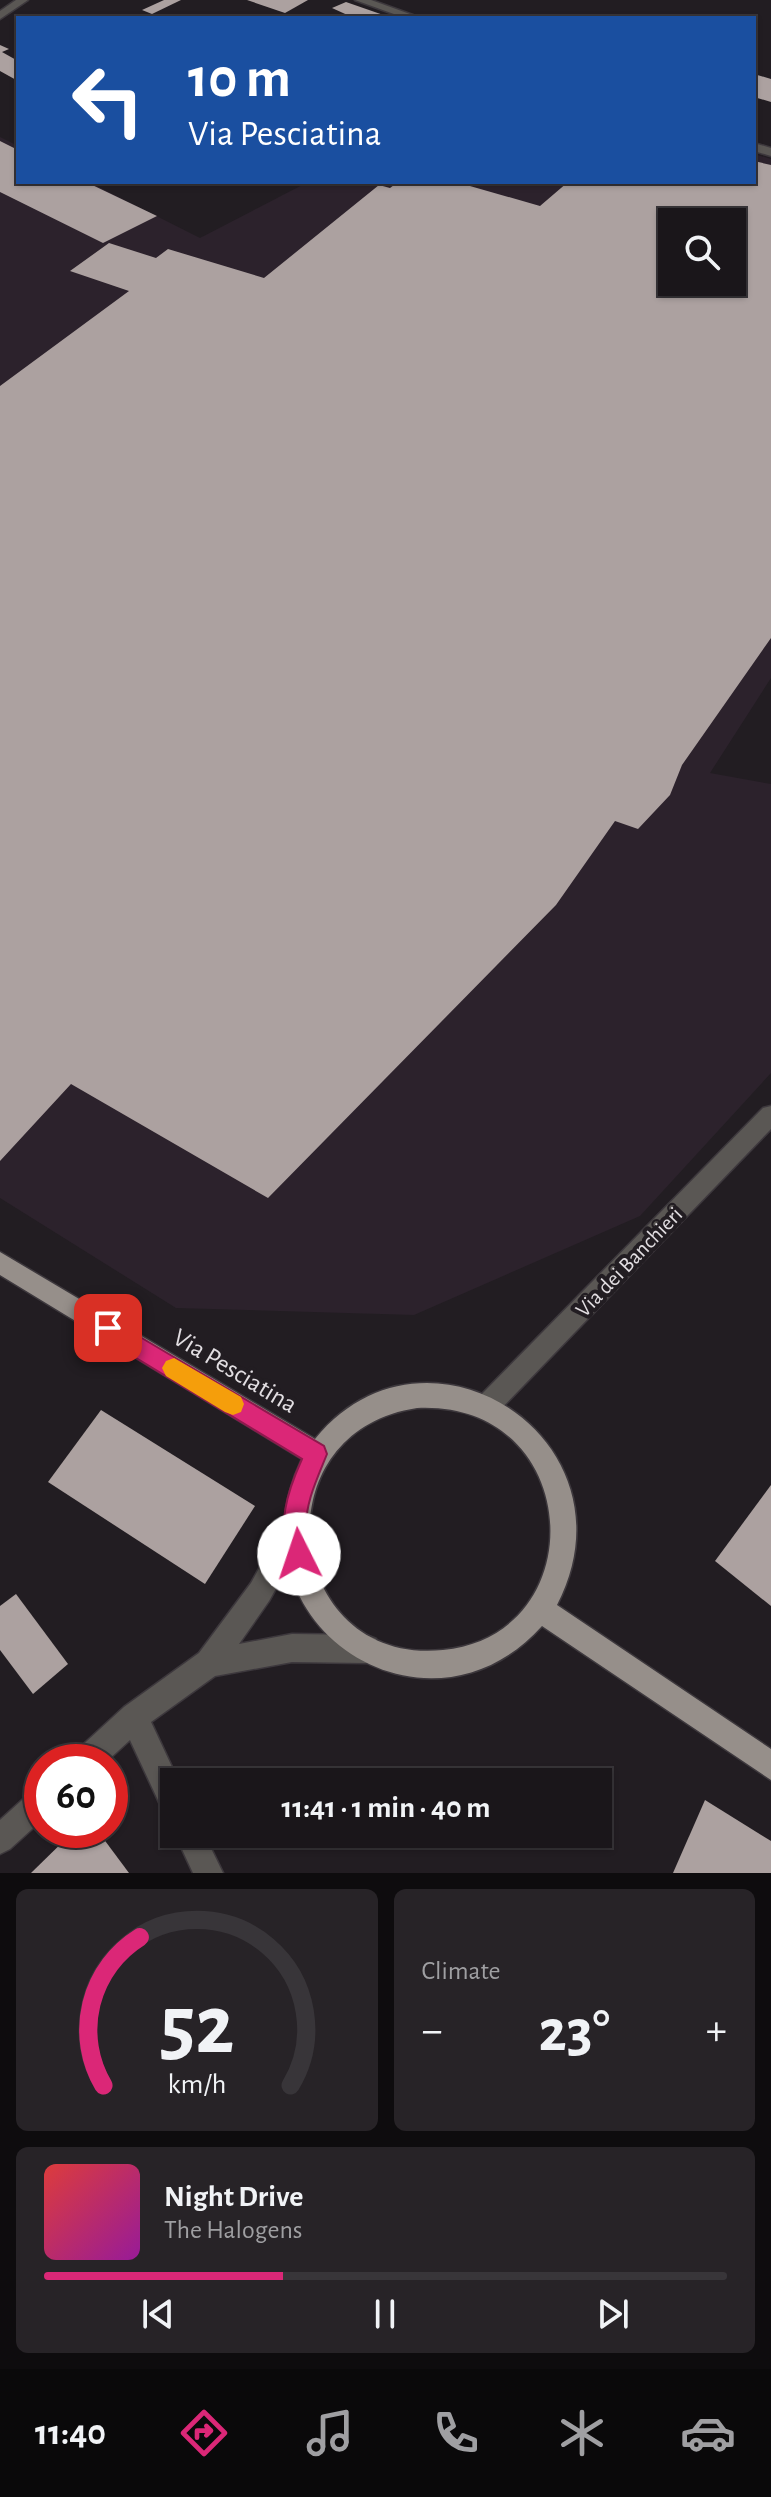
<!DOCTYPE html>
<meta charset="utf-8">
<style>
body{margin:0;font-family:"Alegreya Sans",sans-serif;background:#272327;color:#f1f3f6;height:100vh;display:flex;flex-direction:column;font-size:30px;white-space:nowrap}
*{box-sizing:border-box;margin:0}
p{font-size:26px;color:#9f9fa2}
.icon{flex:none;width:44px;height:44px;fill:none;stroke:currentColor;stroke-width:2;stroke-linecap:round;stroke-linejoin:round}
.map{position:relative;height:1873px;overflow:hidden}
.drawer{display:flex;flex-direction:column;gap:16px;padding:16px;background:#0e0c0e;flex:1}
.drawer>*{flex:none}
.guide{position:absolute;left:16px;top:16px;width:740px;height:168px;border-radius:0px;box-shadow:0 2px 6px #0004,0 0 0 2px #383539;background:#1a4fa0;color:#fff;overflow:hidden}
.buttons{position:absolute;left:658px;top:208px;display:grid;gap:16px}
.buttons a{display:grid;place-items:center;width:88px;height:88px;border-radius:0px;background:#1a161a;box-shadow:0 2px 6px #0004,0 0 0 2px #383539;font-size:40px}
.speed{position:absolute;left:24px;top:1744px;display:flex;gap:16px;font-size:40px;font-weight:700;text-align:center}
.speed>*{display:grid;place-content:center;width:104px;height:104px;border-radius:50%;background:#1a161a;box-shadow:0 2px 6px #0004,0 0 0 2px #383539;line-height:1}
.speed .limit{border:12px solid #d22;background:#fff;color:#111}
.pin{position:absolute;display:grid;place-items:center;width:68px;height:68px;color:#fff;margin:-34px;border-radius:16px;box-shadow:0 4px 12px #0006}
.me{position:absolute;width:88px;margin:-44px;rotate:356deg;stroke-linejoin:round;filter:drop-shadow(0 0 6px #0008)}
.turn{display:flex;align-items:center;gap:28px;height:168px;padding:0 40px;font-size:36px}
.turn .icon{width:104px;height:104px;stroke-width:2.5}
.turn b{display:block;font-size:56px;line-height:68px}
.big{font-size:60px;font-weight:700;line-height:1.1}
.drawer .widget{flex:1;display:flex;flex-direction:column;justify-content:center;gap:12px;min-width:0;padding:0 28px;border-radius:12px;background:#272327}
.drawer .dial{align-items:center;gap:0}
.dial svg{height:208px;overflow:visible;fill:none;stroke:#383539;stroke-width:7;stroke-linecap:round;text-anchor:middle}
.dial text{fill:#f1f3f6;stroke:none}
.song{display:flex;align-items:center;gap:24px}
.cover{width:96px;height:96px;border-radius:12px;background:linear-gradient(135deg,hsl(0 70% 55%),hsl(300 70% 35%))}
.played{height:8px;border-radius:4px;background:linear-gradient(90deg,#db2777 35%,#383539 35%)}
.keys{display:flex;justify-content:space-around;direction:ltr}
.heat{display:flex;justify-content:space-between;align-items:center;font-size:44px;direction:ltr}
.drawer .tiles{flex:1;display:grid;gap:16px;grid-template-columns:1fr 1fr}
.widget:last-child{grid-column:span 2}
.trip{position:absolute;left:160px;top:1768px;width:452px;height:80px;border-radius:0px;background:#1a161a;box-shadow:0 2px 6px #0004,0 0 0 2px #383539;font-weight:700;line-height:80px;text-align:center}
.menu{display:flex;height:128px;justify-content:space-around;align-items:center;background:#0a090a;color:#9f9fa2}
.menu .icon{width:56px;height:56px}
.menu .on{color:#db2777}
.menu b{font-size:36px;color:#f1f3f6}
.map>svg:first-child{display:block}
.built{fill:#2c222c;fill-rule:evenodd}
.building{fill:#aca1a0;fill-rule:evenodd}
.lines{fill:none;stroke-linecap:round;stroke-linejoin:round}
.minor-casing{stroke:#3d383d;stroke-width:3}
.primary-casing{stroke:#3d383d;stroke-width:3}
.minor{fill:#5a5754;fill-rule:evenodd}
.primary{fill:#968f8a;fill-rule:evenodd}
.route{fill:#db2777;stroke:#8e194d;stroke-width:2}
.slow{fill:#f59e0b}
.labels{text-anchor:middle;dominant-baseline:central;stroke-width:8;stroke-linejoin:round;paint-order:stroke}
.street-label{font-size:22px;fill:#e2dee2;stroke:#221d22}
.near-street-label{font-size:26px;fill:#e2dee2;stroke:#221d22}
</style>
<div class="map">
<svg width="771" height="1873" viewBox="0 0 771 1873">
<rect width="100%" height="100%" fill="#221d22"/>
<path class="built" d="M0,137L18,146V182H89L200,238L308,182H754V154L771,159V678L710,773L771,784V1073L640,1216L414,1315L176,1308L0,1198ZM672,222H732V282H672Z"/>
<g class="building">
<path d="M164,0H181L152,14L142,10Z"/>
<path d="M247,0H308L285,13Z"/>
<path d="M346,2L392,18H354L332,8Z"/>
<path d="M0,45L9,49L2,52L18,61V81L0,71Z"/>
<path d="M754,74L771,79V102L754,97Z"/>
<path d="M0,141L18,150V182H86L157,216L103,243L0,192Z"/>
<path d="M754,161L771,165V638L682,765L670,795L638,829L615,821L556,905L268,1198L71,1084L0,1161V386L129,291L70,271L109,243L156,258L168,249L264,278L379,185L390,188L398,182H456L540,206L568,182H754ZM672,222H732V282H672Z"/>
<path d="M101,1410L255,1506L205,1584L48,1482Z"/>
<path d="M771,1485V1606L715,1561Z"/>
<path d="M16,1594L68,1664L33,1694L0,1650V1606Z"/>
<path d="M705,1800L771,1841V1873H673Z"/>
<path d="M75,1830H97L129,1873H31Z"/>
</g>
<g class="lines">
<defs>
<g id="minor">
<path d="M16,0H28L0,19V11Z"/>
<path d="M355,0H371L421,18H405Z"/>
<path d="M754,143L771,148V156L754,151Z"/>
<path d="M771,1106V1129L495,1415L486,1419L477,1415L474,1407L477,1399L763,1108Z"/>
<path d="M294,1518L303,1522L307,1531L303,1540L269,1601L239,1644L292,1634L366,1635L376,1639L380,1649L376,1659L366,1663L292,1662L215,1676L151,1722L179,1782H174V1817L164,1813L130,1740L106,1762H71L75,1752L124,1707L199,1653L251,1583L285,1522Z"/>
<path d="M42,1787V1820L10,1849L0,1854V1820L32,1791Z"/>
<path d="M175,1834H204L223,1873H193Z"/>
</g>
<path id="primary" d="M0,1252L315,1439C426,1302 642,1439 557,1605L771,1749V1780L542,1626C425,1756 224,1622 302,1459L0,1275ZM417,1408C584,1400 596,1635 443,1650C285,1666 257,1432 417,1408Z"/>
</defs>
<use href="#minor" class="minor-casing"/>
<use href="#primary" class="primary-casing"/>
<use href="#minor" class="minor"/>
<use href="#primary" class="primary"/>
</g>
<path class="route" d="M108,1318L324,1446L327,1454C317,1479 305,1503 306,1530C307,1543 313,1550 308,1562L299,1566L291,1562C276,1526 287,1492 302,1459L100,1336L97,1328L100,1321Z"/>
<path class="slow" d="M174,1358L241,1397L244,1404L241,1412L233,1415L225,1412L166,1376L162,1368L166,1361Z"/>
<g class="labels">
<g class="street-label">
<text transform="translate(629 1262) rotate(-46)">Via dei Banchieri</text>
</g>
<g class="near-street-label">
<text transform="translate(235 1371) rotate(31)">Via Pesciatina</text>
</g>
</g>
</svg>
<div class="buttons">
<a><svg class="icon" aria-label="search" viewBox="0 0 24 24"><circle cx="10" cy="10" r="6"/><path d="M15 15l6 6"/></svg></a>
</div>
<div class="speed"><div class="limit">60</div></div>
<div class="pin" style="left:108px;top:1328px;background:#d93025"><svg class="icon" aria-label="arrive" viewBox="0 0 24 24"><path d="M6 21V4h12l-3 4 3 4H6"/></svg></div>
<svg class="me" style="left:299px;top:1554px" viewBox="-20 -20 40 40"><circle r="19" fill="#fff"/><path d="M0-13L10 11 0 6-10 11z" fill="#db2777"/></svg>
<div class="trip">11:41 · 1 min · 40 m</div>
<div class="guide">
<div class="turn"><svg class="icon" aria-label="left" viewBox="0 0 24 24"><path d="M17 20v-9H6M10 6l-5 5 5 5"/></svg><div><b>10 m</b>Via Pesciatina</div></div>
</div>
</div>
<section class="drawer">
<div class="tiles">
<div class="widget dial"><svg viewBox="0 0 100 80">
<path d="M14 69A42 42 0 1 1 86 69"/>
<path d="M14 69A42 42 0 0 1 28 12" stroke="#db2777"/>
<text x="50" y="56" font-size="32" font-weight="700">52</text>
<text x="50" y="72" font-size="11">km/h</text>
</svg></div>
<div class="widget"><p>Climate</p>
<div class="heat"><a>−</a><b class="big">23°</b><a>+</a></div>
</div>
<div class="widget">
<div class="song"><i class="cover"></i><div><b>Night Drive</b><p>The Halogens</p></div></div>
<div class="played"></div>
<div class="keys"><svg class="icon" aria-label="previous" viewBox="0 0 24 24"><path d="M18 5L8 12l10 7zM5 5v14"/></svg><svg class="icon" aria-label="pause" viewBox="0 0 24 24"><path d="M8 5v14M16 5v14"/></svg><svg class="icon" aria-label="next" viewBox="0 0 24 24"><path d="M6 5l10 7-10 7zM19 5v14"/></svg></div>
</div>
</div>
</section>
<nav class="menu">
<b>11:40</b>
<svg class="icon on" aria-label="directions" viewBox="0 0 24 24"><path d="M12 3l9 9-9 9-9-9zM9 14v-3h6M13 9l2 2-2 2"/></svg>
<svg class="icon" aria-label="music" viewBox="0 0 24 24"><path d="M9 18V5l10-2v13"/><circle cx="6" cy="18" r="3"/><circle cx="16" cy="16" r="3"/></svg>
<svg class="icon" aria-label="phone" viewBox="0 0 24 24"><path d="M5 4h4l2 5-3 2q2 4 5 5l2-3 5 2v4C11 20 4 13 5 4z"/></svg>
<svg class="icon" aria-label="climate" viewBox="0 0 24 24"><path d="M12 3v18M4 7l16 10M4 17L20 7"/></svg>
<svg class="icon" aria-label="car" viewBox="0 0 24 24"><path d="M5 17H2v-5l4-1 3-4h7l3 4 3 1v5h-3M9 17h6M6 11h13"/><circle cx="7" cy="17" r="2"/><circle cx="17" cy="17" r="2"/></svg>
</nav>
